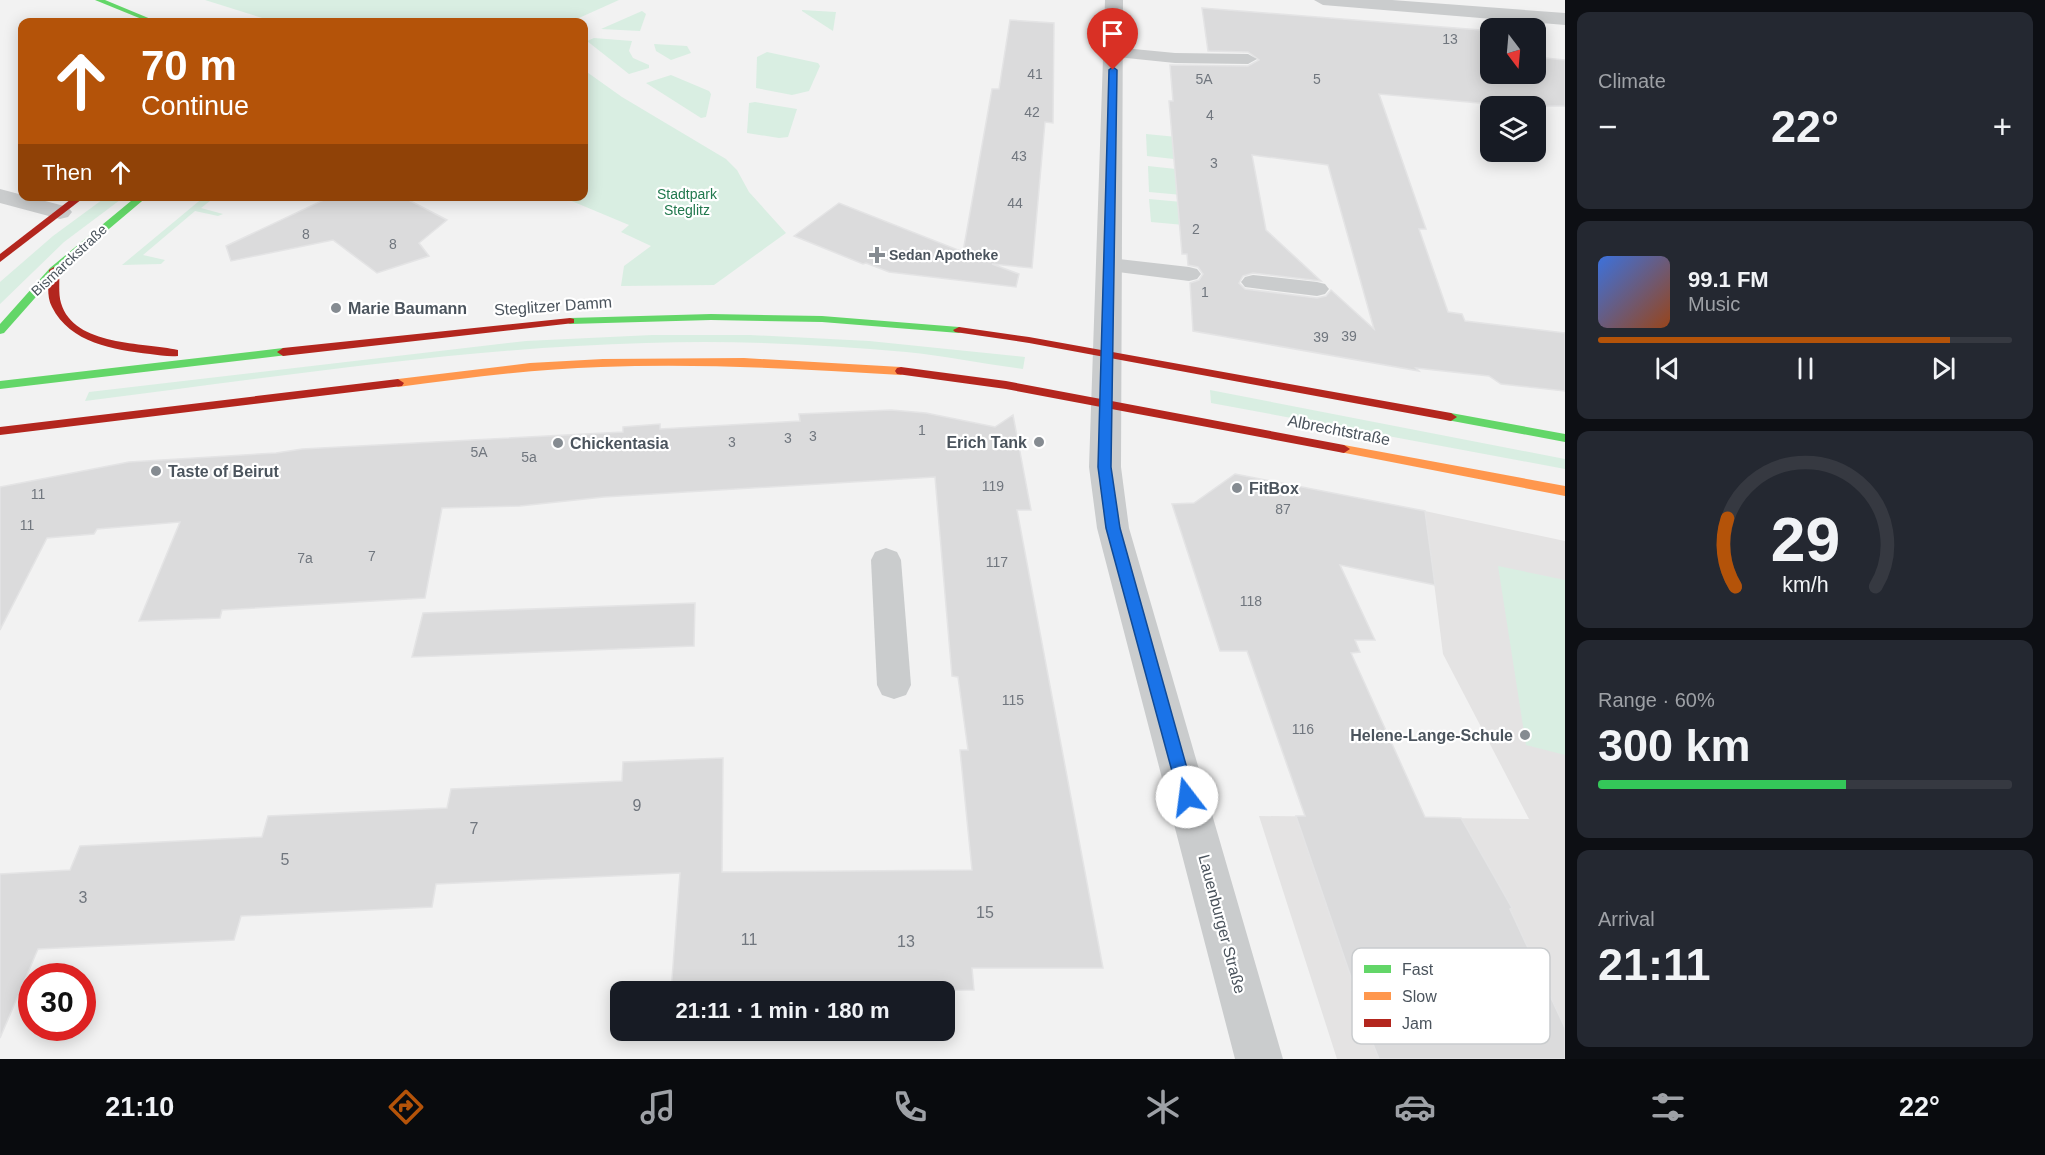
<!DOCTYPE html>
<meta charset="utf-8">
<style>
body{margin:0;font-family:Arial,sans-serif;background:#242831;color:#f1f3f6;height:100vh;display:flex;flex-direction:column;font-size:22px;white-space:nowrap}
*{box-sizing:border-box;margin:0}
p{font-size:20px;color:#9ea1a6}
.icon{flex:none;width:33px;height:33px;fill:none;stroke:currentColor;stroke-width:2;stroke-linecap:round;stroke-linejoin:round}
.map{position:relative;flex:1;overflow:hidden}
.panel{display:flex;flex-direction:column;gap:12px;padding:12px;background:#0d0f14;width:480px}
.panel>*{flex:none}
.top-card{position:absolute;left:18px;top:18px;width:570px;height:183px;border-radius:12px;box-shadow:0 3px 15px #0003;background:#b45309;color:#fff;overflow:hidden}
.needle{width:39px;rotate:164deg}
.tools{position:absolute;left:1480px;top:18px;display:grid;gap:12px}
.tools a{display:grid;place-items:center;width:66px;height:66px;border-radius:12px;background:#171b24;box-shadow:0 3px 15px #0003;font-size:30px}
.speed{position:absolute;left:18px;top:963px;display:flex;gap:12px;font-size:30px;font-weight:700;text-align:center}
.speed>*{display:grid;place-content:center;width:78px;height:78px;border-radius:50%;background:#171b24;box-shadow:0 3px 15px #0003;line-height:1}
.speed .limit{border:9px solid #d22;background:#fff;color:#111}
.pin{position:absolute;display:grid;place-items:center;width:51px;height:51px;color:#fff;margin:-62px -26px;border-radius:50% 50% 50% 0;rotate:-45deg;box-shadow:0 0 6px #0007}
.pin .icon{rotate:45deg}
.me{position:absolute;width:66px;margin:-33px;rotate:345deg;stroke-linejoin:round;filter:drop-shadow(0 0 4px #0008)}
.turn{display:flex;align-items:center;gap:21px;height:126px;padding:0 24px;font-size:27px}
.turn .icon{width:78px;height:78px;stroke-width:2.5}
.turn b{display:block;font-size:42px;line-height:51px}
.then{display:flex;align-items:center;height:57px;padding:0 24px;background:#0003;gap:12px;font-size:22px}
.big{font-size:45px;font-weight:800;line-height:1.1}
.panel .card{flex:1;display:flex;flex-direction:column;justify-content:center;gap:9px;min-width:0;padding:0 21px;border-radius:12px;background:#242831}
.panel .dial{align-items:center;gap:0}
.dial svg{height:156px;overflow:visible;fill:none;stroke:#363941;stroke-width:7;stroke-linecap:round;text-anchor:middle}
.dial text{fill:#f1f3f6;stroke:none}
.song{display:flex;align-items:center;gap:18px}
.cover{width:72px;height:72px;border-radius:9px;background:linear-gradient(135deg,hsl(220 70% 55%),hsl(20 70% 35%))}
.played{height:6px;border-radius:3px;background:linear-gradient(90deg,#b45309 85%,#363941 85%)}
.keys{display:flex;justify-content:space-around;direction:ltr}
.heat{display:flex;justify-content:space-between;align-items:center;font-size:33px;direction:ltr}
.charge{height:9px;border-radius:4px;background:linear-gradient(90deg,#34c759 60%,#363941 0)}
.trip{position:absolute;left:610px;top:981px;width:345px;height:60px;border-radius:12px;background:#171b24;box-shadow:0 3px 15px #0003;font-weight:800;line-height:60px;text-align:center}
.menu{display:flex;height:96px;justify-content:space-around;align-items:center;background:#090b0e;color:#9ea1a6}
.menu .icon{width:42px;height:42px}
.menu .on{color:#b45309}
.menu b{font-size:27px;color:#f1f3f6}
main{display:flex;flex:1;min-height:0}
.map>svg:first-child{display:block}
.education{fill:#e4e3e3}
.green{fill:#d9eee2}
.building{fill:#dbdbdc;stroke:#e4e4e5;stroke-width:1.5;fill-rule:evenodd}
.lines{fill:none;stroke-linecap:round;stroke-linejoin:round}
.lane{fill:#cacccd;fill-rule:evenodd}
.street{fill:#cacccd;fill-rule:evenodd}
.fast{fill:#63d668;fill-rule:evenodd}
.slow{fill:#ff974d;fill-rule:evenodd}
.jam{fill:#b3261e;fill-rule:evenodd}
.route{fill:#1a73e8;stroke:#114b97;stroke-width:1.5}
.poi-dot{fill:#858b91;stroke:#fff;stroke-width:2}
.labels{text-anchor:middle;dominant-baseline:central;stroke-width:4.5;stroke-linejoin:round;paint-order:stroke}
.number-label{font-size:14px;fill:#70767e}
.far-park-label{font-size:14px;fill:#21784d;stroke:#fff}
.far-poi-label{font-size:14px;font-weight:bold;fill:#4b545d;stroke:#fff;text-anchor:start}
.far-street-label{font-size:14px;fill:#4b545d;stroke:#fff}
.street-label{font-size:16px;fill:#4b545d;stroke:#fff}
.poi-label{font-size:16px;font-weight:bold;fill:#4b545d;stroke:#fff;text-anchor:start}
.near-number-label{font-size:16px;fill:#70767e}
.key{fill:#fff;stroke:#c9ccce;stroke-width:1.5}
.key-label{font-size:16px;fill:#4b545d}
</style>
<main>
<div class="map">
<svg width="1565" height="1059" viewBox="0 0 1565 1059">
<rect width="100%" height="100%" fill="#f2f2f2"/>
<path class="education" d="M1425,511L1565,541V1059H1337L1259,816L1529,819L1443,654Z"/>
<g class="green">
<path d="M205,0H619L570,22H275Z"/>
<path d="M802,10L836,12L833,31L802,11Z"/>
<path d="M642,11L646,14L640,31L601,29Z"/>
<path d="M594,38L632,41L629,51L633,58L649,65V68L629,74L587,41Z"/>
<path d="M654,44L687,46L691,53L671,60L656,51Z"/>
<path d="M767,52L818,63L820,66L809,91L792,95L756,88L757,57Z"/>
<path d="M584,70L622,97L726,159L737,170L749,192L786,233L714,285L621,286L624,266L651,246L621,232L629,225L562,197L584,196Z"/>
<path d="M671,75L709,91L711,94L706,117L701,118L646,83Z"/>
<path d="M755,102L797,109L788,137L779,138L747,133L749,103Z"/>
<path d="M1146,134L1177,137L1174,159L1147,156Z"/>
<path d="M1148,166L1176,169L1182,195L1149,192Z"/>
<path d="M106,197H124L64,242L0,304V282L53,236Z"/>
<path d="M204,197H215L201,208L223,214L218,216L195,211L143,255L165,260L161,264L122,265Z"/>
<path d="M1149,199L1182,202L1177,205L1181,212L1178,214L1183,215L1184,225L1151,222Z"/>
<path d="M750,335L869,341L1025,357L1023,369C984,364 946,356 906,352C820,344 733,340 646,343C458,348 271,378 85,401L89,392L526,341L652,335Z"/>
<path d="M1210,390L1565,459V469L1211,403Z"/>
<path d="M1498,566L1565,580V755L1526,745Z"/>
</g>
<g class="building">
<path d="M1202,8L1481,30L1491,33V74H1536V57L1565,60V106H1491L1490,104L1379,94L1426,229H1419L1448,312L1462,314L1465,321L1565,333V391L1501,384L1489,376L1416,368L1419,371L1193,331L1190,283L1199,280L1203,274L1198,267L1188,265L1187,254H1182L1169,101H1173L1170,65L1248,66L1259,60L1248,52L1208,51ZM1252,155L1328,165L1374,329L1331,290L1326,296L1317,298L1245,289L1239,283L1243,276L1253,273L1321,281L1266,230Z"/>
<path d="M1010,20L1054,23L1053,123L1045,122L1032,268L992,264L1019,274L1016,287L889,272L866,263L863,264L794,236L839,203L963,252L992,89H999Z"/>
<path d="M332,196H401L447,220L419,243L429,256L377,273L333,240L231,261L226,246Z"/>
<path d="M891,410L926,413L995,427L1013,415L1031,510H1017L1103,968H972L974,990L671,992L680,873L436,884L432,907L241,916L234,940L38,949L0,1038V874L70,870L80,846L262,837L268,816L447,808L451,789L622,781L623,762L723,758L722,872L972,870L960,750H968L958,677L952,676L935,477L604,497L520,506L442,508L425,598L222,610L220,618L139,621L180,522L97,529L94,534L47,538L0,630V487L129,462L276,453L302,449L623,432V427L660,424V429L800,421L799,414Z"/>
<path d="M1235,474L1425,511L1435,585L1340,565L1375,640H1355L1360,652L1351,653L1425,817L1461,818L1512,908L1510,909L1565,1028V1059H1379L1351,989H1355L1296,816H1305L1247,651H1220L1172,504L1194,503Z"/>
<path d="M695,603L694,646L412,657L423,613Z"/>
</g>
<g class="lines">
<g class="lane">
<path d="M1113,47L1175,53L1248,54L1257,59L1248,64L1175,63L1107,56L1104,52Z"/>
<path d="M1110,258L1189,267L1197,269L1201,274L1197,279L1189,281L1102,270L1098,265L1102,260Z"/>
<path d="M1253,275L1317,282L1325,284L1329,289L1325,294L1317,296L1245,287L1241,282L1245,277Z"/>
<path d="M886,548L897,552L901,560L911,685L906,695L894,699L882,695L877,685L871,560L875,552Z"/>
</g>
<g class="street">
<path d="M1105,0H1123L1121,467L1129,528L1283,1059H1235L1097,528L1089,467Z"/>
<path d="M1314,0H1392L1565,13V25L1323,5Z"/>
<path d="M0,189L68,207L72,212L68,217L60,219L0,203Z"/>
</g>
<g class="fast">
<path d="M95,0H105L158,22H149Z"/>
<path d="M137,196H148L58,272L4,333L0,334V324L50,268Z"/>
<path d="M711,314L822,316L959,327L965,330L959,333L822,322L711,320L570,324L564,321L570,318Z"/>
<path d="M283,348L289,352L287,355L0,389V381Z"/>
<path d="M1451,413L1565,434V442L1447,420L1445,417Z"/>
</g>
<g class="slow">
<path d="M744,358L901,367L907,371L901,375C801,369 701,363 601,367C533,369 466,378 398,387L392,383L398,379L530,363L603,359Z"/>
<path d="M1344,445L1565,486V496L1340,452L1338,449Z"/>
</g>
<g class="jam">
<path d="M75,196H86L0,262V254Z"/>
<path d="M54,267L59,270C60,281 58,293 61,303C74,347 144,342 178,350V356C169,357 159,355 150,354C114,350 70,343 52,307C46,296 49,282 49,270Z"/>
<path d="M570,318L574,319V323L283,356L277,352L283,348Z"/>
<path d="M959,327L1029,337L1451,413L1457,417L1451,421L1029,343L955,332L953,330Z"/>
<path d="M901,367L1006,381L1344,445L1350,449L1344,453L1006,389L897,374L895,371L897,368Z"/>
<path d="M398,379L404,383L402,386L0,435V427Z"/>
</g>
</g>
<path class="route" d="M1113,67L1117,70L1111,467L1120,528L1195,797L1193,802L1187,804L1181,802L1179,797L1106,528L1098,467L1109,70Z"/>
<g class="poi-dot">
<path d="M874 246h6v6h6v6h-6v6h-6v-6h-6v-6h6z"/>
<circle cx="336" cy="308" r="6"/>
<circle cx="1039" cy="442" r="6"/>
<circle cx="558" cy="443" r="6"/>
<circle cx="156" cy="471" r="6"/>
<circle cx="1237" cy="488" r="6"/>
<circle cx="1525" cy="735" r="6"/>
</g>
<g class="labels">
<g class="number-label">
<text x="1450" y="39">13</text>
<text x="1035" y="74">41</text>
<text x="1204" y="79">5A</text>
<text x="1317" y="79">5</text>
<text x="1032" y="112">42</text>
<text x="1210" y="115">4</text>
<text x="1019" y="156">43</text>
<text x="1214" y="163">3</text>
<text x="1015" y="203">44</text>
<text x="1196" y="229">2</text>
<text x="306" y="234">8</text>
<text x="393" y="244">8</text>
<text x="1205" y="292">1</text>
<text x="1349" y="336">39</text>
<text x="1321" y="337">39</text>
<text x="922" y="430">1</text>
<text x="813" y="436">3</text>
<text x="788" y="438">3</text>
<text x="732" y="442">3</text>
<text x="479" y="452">5A</text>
<text x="529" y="457">5a</text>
<text x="993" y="486">119</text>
<text x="38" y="494">11</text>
<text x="1283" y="509">87</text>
<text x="27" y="525">11</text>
<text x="372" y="556">7</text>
<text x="305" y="558">7a</text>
<text x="997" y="562">117</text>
<text x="1251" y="601">118</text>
<text x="1013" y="700">115</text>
<text x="1303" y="729">116</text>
</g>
<g class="far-park-label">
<text x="687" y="194">Stadtpark<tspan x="687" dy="16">Steglitz</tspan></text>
</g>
<g class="far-poi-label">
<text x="889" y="255">Sedan Apotheke</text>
</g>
<g class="far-street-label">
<text transform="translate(69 260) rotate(-43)">Bismarckstraße</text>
</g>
<g class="street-label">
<text transform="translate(553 306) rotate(-4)">Steglitzer Damm</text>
<text transform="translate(1339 430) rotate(11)">Albrechtstraße</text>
<text transform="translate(1222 924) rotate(75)">Lauenburger Straße</text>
</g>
<g class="poi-label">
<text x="348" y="308">Marie Baumann</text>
<text x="1027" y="442" text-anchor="end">Erich Tank</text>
<text x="570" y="443">Chickentasia</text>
<text x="168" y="471">Taste of Beirut</text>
<text x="1249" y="488">FitBox</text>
<text x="1513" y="735" text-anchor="end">Helene-Lange-Schule</text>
</g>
<g class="near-number-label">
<text x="637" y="805">9</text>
<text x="474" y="828">7</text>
<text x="285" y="859">5</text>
<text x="83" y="897">3</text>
<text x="985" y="912">15</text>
<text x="749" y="939">11</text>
<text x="906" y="941">13</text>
</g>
</g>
<rect x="1352" y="948" width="198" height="96" rx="9" class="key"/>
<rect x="1364" y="965" width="27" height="8" fill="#63d668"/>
<rect x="1364" y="992" width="27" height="8" fill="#ff974d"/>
<rect x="1364" y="1019" width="27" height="8" fill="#b3261e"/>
<g class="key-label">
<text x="1402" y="975">Fast</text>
<text x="1402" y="1002">Slow</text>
<text x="1402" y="1029">Jam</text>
</g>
</svg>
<div class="tools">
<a><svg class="needle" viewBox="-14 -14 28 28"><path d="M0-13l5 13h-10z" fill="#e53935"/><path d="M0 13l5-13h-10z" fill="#9ea1a6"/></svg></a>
<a><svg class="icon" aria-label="layers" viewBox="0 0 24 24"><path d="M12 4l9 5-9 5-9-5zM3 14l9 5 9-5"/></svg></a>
</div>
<div class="speed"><div class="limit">30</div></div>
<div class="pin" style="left:1113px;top:70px;background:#d93025"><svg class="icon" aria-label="arrive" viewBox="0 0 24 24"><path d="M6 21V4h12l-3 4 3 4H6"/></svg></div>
<svg class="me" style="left:1187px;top:797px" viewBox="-20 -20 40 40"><circle r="19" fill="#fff"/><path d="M0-13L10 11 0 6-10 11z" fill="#1a73e8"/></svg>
<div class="trip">21:11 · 1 min · 180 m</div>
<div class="top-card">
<div class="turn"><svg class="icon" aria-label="ahead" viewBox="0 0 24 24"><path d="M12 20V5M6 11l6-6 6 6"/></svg><div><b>70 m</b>Continue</div></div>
<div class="then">Then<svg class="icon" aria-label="ahead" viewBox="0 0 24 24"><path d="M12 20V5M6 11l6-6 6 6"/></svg></div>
</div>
</div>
<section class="panel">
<div class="card"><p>Climate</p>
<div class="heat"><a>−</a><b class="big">22°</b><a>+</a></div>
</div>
<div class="card">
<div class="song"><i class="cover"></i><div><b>99.1 FM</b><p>Music</p></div></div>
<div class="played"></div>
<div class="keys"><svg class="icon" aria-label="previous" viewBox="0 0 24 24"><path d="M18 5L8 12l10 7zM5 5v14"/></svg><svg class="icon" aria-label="pause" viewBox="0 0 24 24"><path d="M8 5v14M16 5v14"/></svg><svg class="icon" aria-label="next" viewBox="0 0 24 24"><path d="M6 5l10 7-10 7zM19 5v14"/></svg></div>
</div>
<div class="card dial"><svg viewBox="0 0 100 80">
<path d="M14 69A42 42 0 1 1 86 69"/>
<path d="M14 69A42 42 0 0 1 10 34" stroke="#b45309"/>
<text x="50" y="56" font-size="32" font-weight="700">29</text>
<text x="50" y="72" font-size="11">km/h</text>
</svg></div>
<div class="card"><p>Range · 60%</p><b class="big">300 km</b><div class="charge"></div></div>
<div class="card"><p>Arrival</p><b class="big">21:11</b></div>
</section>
</main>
<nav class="menu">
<b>21:10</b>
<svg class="icon on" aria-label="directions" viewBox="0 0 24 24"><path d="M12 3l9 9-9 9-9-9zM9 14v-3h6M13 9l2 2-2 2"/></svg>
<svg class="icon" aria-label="music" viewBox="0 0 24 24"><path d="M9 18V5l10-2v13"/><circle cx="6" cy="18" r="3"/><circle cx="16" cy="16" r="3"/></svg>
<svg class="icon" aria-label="phone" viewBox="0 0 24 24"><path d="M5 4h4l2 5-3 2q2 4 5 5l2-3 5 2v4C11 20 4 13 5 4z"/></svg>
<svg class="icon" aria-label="climate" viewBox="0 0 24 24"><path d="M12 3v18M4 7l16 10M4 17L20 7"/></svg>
<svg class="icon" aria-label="car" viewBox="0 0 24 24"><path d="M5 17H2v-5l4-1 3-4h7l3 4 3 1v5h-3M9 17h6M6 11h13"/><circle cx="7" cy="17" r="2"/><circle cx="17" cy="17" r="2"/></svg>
<svg class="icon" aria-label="filters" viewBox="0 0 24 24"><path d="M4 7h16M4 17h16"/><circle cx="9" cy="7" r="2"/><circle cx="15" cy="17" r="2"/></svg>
<b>22°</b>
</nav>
